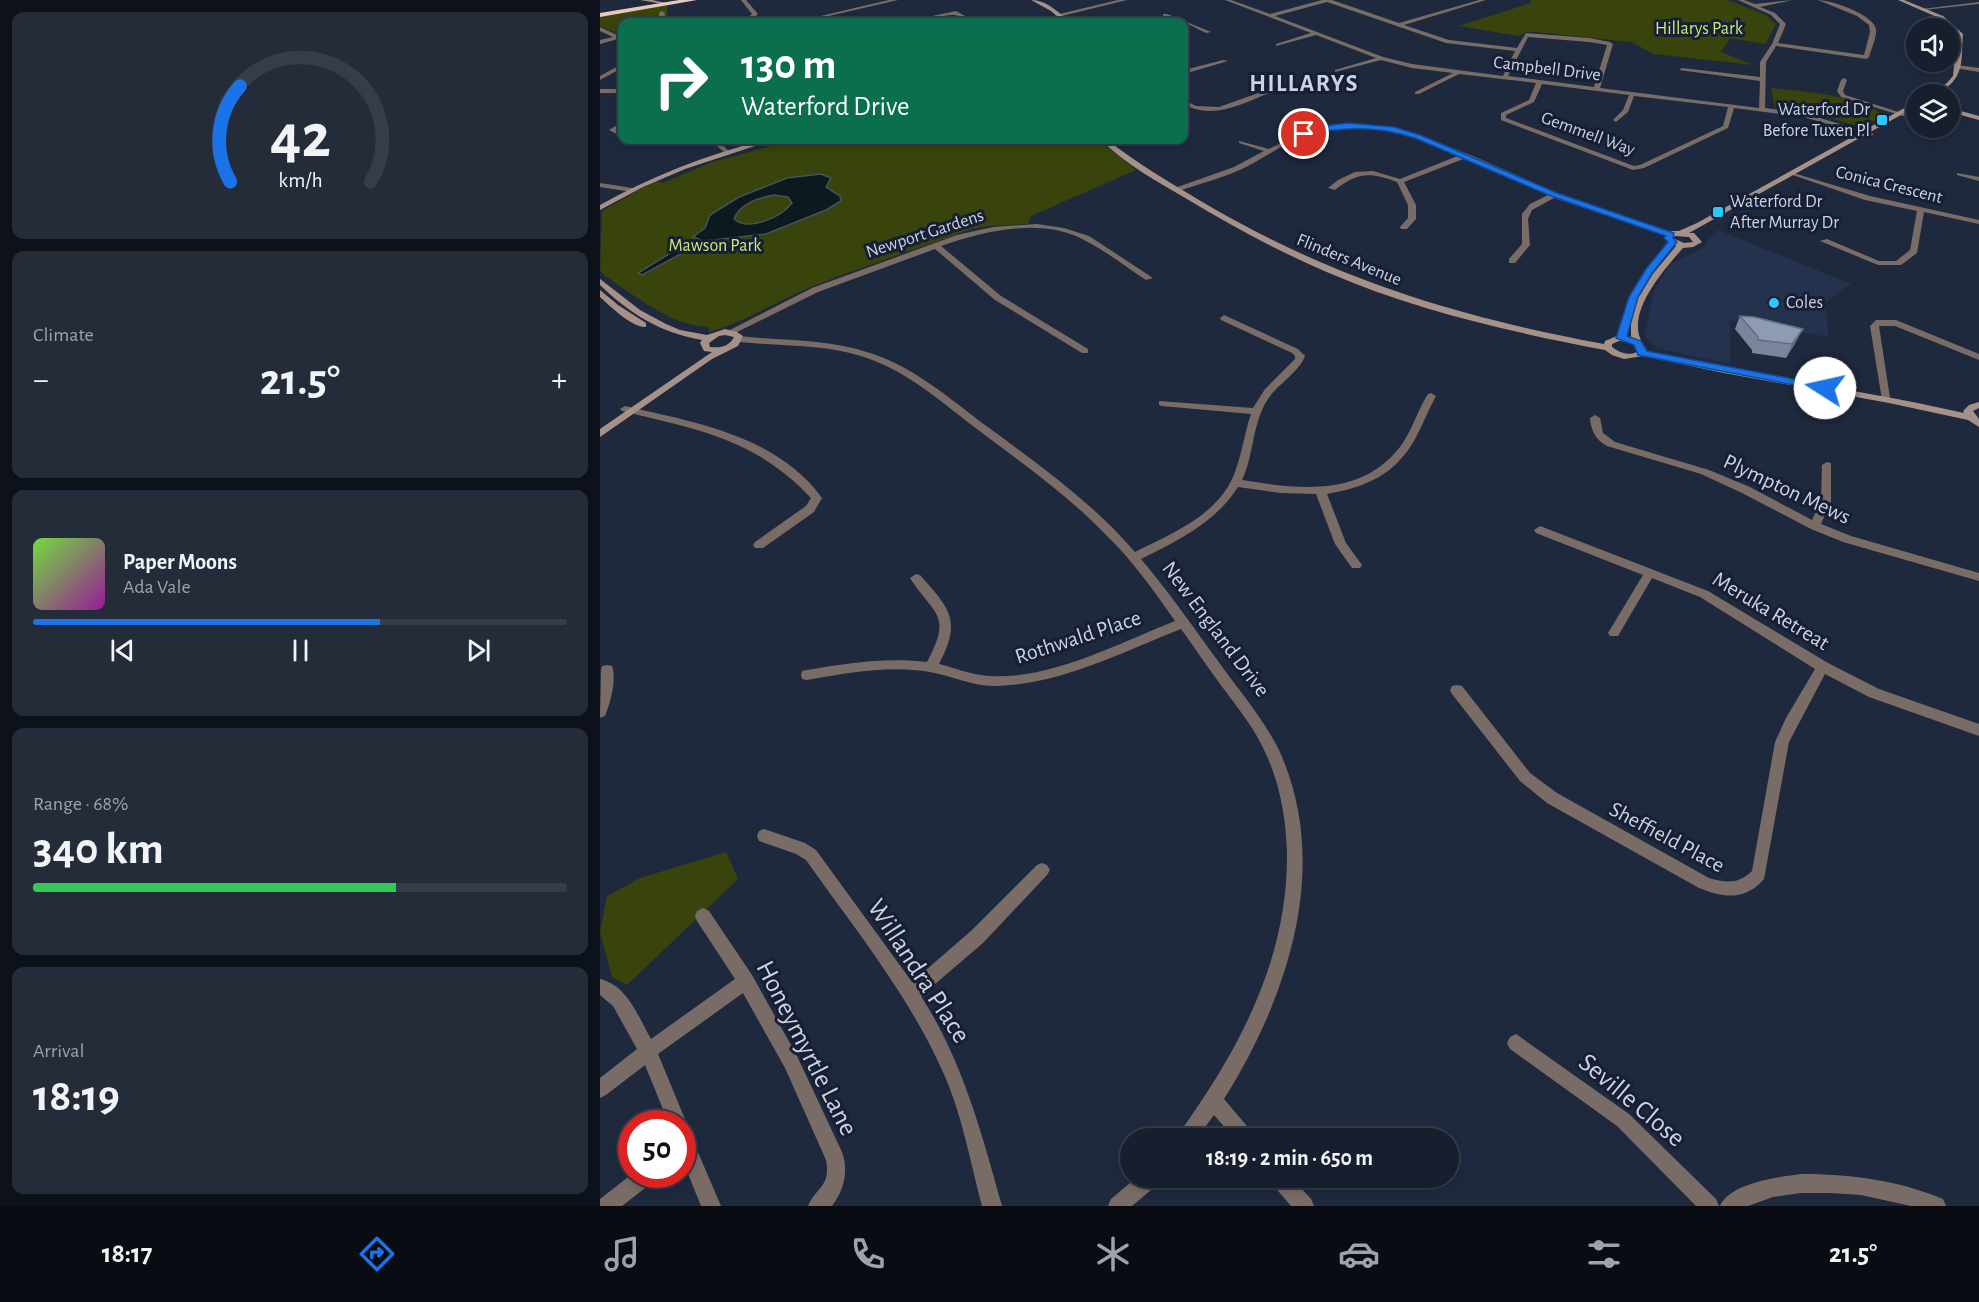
<!DOCTYPE html>
<meta charset="utf-8">
<style>
body{margin:0;font-family:"Alegreya Sans",sans-serif;background:#242c3a;color:#f1f3f6;height:100vh;display:flex;flex-direction:column;font-size:22px;white-space:nowrap}
*{box-sizing:border-box;margin:0}
p{font-size:20px;color:#9ea2aa}
.icon{flex:none;width:33px;height:33px;fill:none;stroke:currentColor;stroke-width:2;stroke-linecap:round;stroke-linejoin:round}
.map{position:relative;flex:1;overflow:hidden}
.panel{display:flex;flex-direction:column;gap:12px;padding:12px;background:#0d1119;width:600px}
.panel>*{flex:none}
.top-card{position:absolute;left:18px;top:18px;width:570px;height:126px;border-radius:12px;box-shadow:0 3px 9px #0003,0 0 0 2px #363d4a;background:#0b6e4f;color:#fff;overflow:hidden}
.tools{position:absolute;left:1306px;top:18px;display:grid;gap:12px}
.tools a{display:grid;place-items:center;width:54px;height:54px;border-radius:50%;background:#171f2e;box-shadow:0 3px 9px #0003,0 0 0 2px #363d4a;font-size:30px}
.speed{position:absolute;left:18px;top:1110px;display:flex;gap:12px;font-size:30px;font-weight:700;text-align:center}
.speed>*{display:grid;place-content:center;width:78px;height:78px;border-radius:50%;background:#171f2e;box-shadow:0 3px 9px #0003,0 0 0 2px #363d4a;line-height:1}
.speed .limit{border:9px solid #d22;background:#fff;color:#111}
.pin{position:absolute;display:grid;place-items:center;width:51px;height:51px;color:#fff;margin:-26px;border:3px solid #fff;border-radius:50%;box-shadow:0 2px 6px #0007}
.me{position:absolute;width:66px;margin:-33px;rotate:280deg;stroke-linejoin:round;filter:drop-shadow(0 0 4px #0008)}
.turn{display:flex;align-items:center;gap:21px;height:126px;padding:0 24px;font-size:27px}
.turn .icon{width:78px;height:78px;stroke-width:2.5}
.turn b{display:block;font-size:42px;line-height:51px}
.big{font-size:45px;font-weight:700;line-height:1.1}
.panel .widget{flex:1;display:flex;flex-direction:column;justify-content:center;gap:9px;min-width:0;padding:0 21px;border-radius:12px;background:#242c3a}
.panel .dial{align-items:center;gap:0}
.dial svg{height:156px;overflow:visible;fill:none;stroke:#363d4a;stroke-width:7;stroke-linecap:round;text-anchor:middle}
.dial text{fill:#f1f3f6;stroke:none}
.song{display:flex;align-items:center;gap:18px}
.cover{width:72px;height:72px;border-radius:9px;background:linear-gradient(135deg,hsl(100 70% 55%),hsl(300 70% 35%))}
.played{height:6px;border-radius:3px;background:linear-gradient(90deg,#1a73e8 65%,#363d4a 65%)}
.keys{display:flex;justify-content:space-around;direction:ltr}
.heat{display:flex;justify-content:space-between;align-items:center;font-size:33px;direction:ltr}
.charge{height:9px;border-radius:4px;background:linear-gradient(90deg,#34c759 68%,#363d4a 0)}
.trip{position:absolute;left:520px;top:1128px;width:339px;height:60px;border-radius:30px;background:#171f2e;box-shadow:0 3px 9px #0003,0 0 0 2px #363d4a;font-weight:700;line-height:60px;text-align:center}
.tab-bar{display:flex;height:96px;justify-content:space-around;align-items:center;background:#090c12;color:#9ea2aa}
.tab-bar .icon{width:42px;height:42px}
.tab-bar .current{color:#1a73e8}
.tab-bar b{font-size:27px;color:#f1f3f6}
main{display:flex;flex:1;min-height:0}
.map>svg:first-child{display:block}
.built{fill:#25324d}
.green{fill:#39430c}
.water{fill:#0c1a1f;stroke:#46525a;stroke-width:1.5;fill-rule:evenodd}
.lines{fill:none;stroke-linecap:round;stroke-linejoin:round}
.street{fill:#796c66;fill-rule:evenodd}
.secondary{fill:#a69189;fill-rule:evenodd}
.highway{fill:#e9c8bb;fill-rule:evenodd}
.wall{fill:#7a859c}
.shaded-wall{fill:#636c7f}
.building{fill:#8e9bb5;stroke:#636c7f;stroke-width:1.5}
.route{fill:#1a73e8;stroke:#114b97;stroke-width:1.5}
.poi-dot{fill:#29c8ff;stroke:#161f34;stroke-width:2}
.labels{text-anchor:middle;dominant-baseline:central;stroke-width:6;stroke-linejoin:round;paint-order:stroke}
.far-park-label{font-size:18px;fill:#cfe878;stroke:#161f34}
.far-street-label{font-size:18px;fill:#cdd3e2;stroke:#161f34}
.far-poi-label{font-size:18px;fill:#cdd3e2;stroke:#161f34;text-anchor:start}
.street-label{font-size:22px;fill:#cdd3e2;stroke:#161f34}
.far-district-label{font-size:24px;font-weight:bold;letter-spacing:1.5px;fill:#cdd3e2;stroke:#161f34}
.near-street-label{font-size:27px;fill:#cdd3e2;stroke:#161f34}
</style>
<main>
<section class="panel">
<div class="widget dial"><svg viewBox="0 0 100 80">
<path d="M14 69A42 42 0 1 1 86 69"/>
<path d="M14 69A42 42 0 0 1 19 20" stroke="#1a73e8"/>
<text x="50" y="56" font-size="32" font-weight="700">42</text>
<text x="50" y="72" font-size="11">km/h</text>
</svg></div>
<div class="widget"><p>Climate</p>
<div class="heat"><a>−</a><b class="big">21.5°</b><a>+</a></div>
</div>
<div class="widget">
<div class="song"><i class="cover"></i><div><b>Paper Moons</b><p>Ada Vale</p></div></div>
<div class="played"></div>
<div class="keys"><svg class="icon" aria-label="previous" viewBox="0 0 24 24"><path d="M18 5L8 12l10 7zM5 5v14"/></svg><svg class="icon" aria-label="pause" viewBox="0 0 24 24"><path d="M8 5v14M16 5v14"/></svg><svg class="icon" aria-label="next" viewBox="0 0 24 24"><path d="M6 5l10 7-10 7zM19 5v14"/></svg></div>
</div>
<div class="widget"><p>Range · 68%</p><b class="big">340 km</b><div class="charge"></div></div>
<div class="widget"><p>Arrival</p><b class="big">18:19</b></div>
</section>
<div class="map">
<svg width="1379" height="1206" viewBox="0 0 1379 1206">
<rect width="100%" height="100%" fill="#1f293e"/>
<path class="built" d="M1118,230L1251,284L1225,303L1229,337L1130,320V364L1057,348L1044,335L1055,288L1071,264L1106,246L1107,240Z"/>
<g class="green">
<path d="M930,0H1128L1166,15L1176,24L1165,44L1130,38L1121,52L1154,65L1054,54L1031,42L935,32H926L919,36L859,26L931,3Z"/>
<path d="M67,5L68,22H22V35H20L0,26V16Z"/>
<path d="M1171,88C1209,92 1253,94 1285,116L1267,124L1253,125L1218,114L1175,108Z"/>
<path d="M193,140H498L536,170L431,216L428,224L388,226L372,229C318,249 263,266 211,287C176,301 146,322 109,332V327C70,326 38,297 5,276L0,270L2,211L54,181L63,183L112,162Z"/>
<path d="M126,852L138,879L27,985L12,977L0,932L7,896L40,878Z"/>
</g>
<g class="water">
<path d="M221,174L231,178L226,187L240,196L241,201L226,210L166,234L104,241L93,237L105,228L110,215L139,197L187,178ZM174,195L188,197L192,203C181,217 149,232 134,219C140,203 159,198 174,195Z"/>
<path d="M88,241L99,244L42,275L38,273L77,249V245Z"/>
</g>
<g class="lines">
<g class="street">
<path d="M141,0H146L158,14L151,20L155,22H128L145,20L152,14Z"/>
<path d="M289,0H298L203,22H195Z"/>
<path d="M518,0H527L458,17L455,15Z"/>
<path d="M625,0H631L670,14L722,0H732L799,23L879,0H886L804,25L849,40L917,48L926,33L989,38L1010,42L1013,44L1000,88L1159,108L1160,81L1079,70L1082,68L1160,77V62L1172,44L1180,24L1171,15L1138,0H1144L1155,4L1193,0L1160,7L1175,13L1186,24L1178,43L1264,55L1270,32L1269,25L1257,16L1218,0C1231,0 1273,14 1276,29C1277,37 1271,49 1269,57L1266,59L1176,46L1166,62L1165,108L1203,113L1274,134L1271,136L1203,117L1134,108L1128,128L1044,168L1033,170L901,120V113L929,100L936,83L859,74L819,94H815V92L853,73L812,68L781,60L735,72V70L776,58L716,35L676,46V44L711,33ZM727,2L846,43L915,51L903,76L812,64L783,57L675,16ZM928,37L989,42L1007,45L994,87L908,76ZM942,84L1029,95L1023,110L1013,120L1016,122L1028,112L1034,96L1128,107L1123,126L1040,165L1034,166L906,118V115L934,102Z"/>
<path d="M1379,2V4L1324,10L1322,9Z"/>
<path d="M62,11L65,13L64,22H59V13Z"/>
<path d="M356,11L376,22C367,23 361,15 353,15C337,15 321,24 304,22Z"/>
<path d="M563,14H567L611,32L606,33L584,22L563,16Z"/>
<path d="M0,27L19,36H22V38L0,44V40L13,37L0,31Z"/>
<path d="M623,60L628,61L584,74V70Z"/>
<path d="M22,64V68L0,80V76Z"/>
<path d="M1357,65L1379,68V72L1355,68Z"/>
<path d="M1244,78L1247,80L1243,91L1245,95L1308,115L1303,116L1241,97L1237,91L1241,80Z"/>
<path d="M681,85L683,88C651,98 616,123 584,104V100L596,106L619,107Z"/>
<rect x="0" y="89" width="22" height="4"/>
<path d="M22,122V126L17,130L22,133V137L9,130Z"/>
<path d="M752,123L782,126L814,133L873,156L957,193L1075,234L1068,236L954,198L932,210L928,219L930,245L915,263H909V259L922,244V214L930,204L948,195L866,158L804,182L816,205V219L807,229H801L800,227L808,218V205L797,182C770,172 758,172 735,190L728,188L738,180L755,172L773,171L800,179L860,155C816,137 770,121 722,130C695,135 672,154 648,166C626,177 602,183 579,191L572,189L634,167L664,151L639,143V141L669,149L709,129Z"/>
<path d="M110,140H116L129,151L124,152Z"/>
<path d="M1190,172L1270,196L1379,220V224L1324,212L1317,253L1301,265H1278L1220,241L1227,239L1279,261H1296L1310,250L1317,211L1265,200L1190,174Z"/>
<path d="M1357,173L1379,177V181L1357,175Z"/>
<path d="M0,183L32,188L36,190L32,192L0,187Z"/>
<path d="M437,224L464,228L489,236L553,278L546,280C526,267 506,251 484,240C441,217 385,231 341,246L401,296L488,349V353H482L395,300L335,249L218,292L133,334L126,332L212,288L357,235L393,227Z"/>
<path d="M624,315L698,349L705,356C700,371 677,385 668,399C652,423 654,455 642,480C698,489 760,498 800,447C812,431 817,411 828,394L831,393L836,396C828,410 823,425 815,439C795,475 766,487 727,494L746,543L762,565L760,568H752L735,544L716,494L680,493L638,487C615,523 579,540 541,559C570,593 596,631 623,668C642,694 664,720 679,750C732,866 688,997 624,1099L652,1132L655,1138H634L614,1115L597,1138H577L580,1132C640,1048 688,959 687,853C686,819 680,783 665,752C655,729 638,708 623,688C608,668 595,648 581,629C522,652 462,684 397,686C374,687 353,676 330,672C289,665 247,673 207,680L202,679L201,675L202,671L207,670C247,663 287,657 327,662C353,614 334,615 310,578L316,574L320,575C350,609 362,620 339,664C355,668 372,675 389,676C451,680 519,643 575,621C554,591 533,561 507,536C467,494 419,461 373,426C338,399 304,369 261,356C222,344 179,346 139,342L135,339L139,336C182,341 228,339 270,353C314,367 349,398 385,425C438,464 492,502 535,552C571,534 616,516 633,477C642,456 644,434 651,414L562,406L559,405V401L653,408L665,389L695,359V356L692,353L621,320L620,318Z"/>
<path d="M1296,320L1379,354V360L1295,326H1279L1290,398L1285,401L1282,400L1270,326L1276,320Z"/>
<path d="M25,406C94,422 178,436 222,498L214,512L163,548H155L153,545L155,542L206,506L211,498C154,438 99,430 22,411L20,409Z"/>
<path d="M995,415L1000,418L1003,433L1015,442L1109,470L1150,487L1212,520L1221,501L1222,465L1227,462L1231,463V501L1221,524L1251,536L1379,573V581L1243,542L1211,529L1142,493L1101,474L1007,446C996,440 991,431 990,418Z"/>
<path d="M940,526L1108,591L1228,663L1279,689L1379,724V736L1269,697L1225,674L1189,742L1164,879C1145,901 1124,898 1099,888L947,803L920,781L852,694L850,690L852,686L857,685L862,686L930,773L957,793L1109,878C1126,883 1139,884 1152,871L1175,742L1186,718L1215,669L1100,597L1052,578L1018,636H1010L1008,633L1043,575L936,533L934,530Z"/>
<path d="M7,665L12,666C17,680 10,703 5,716L0,718L1,670L2,666Z"/>
<path d="M164,829L205,843L216,850L312,982L371,931L437,865L442,863L447,865L450,870L447,875L383,943L321,996C363,1062 381,1131 402,1206H382C370,1161 362,1113 342,1070C308,994 254,928 206,860L196,854L159,841L157,836L159,831Z"/>
<path d="M103,908L109,911L152,975L197,1056L242,1152C249,1171 244,1190 232,1206H208C217,1186 231,1187 226,1160L185,1068L143,993L58,1054L87,1124L86,1127L88,1129L121,1206H101L82,1159V1124H69L45,1065L6,1095L0,1098V1078L37,1049L13,1006L0,995V979C27,985 38,1016 51,1039L135,979L97,921L95,916L97,911Z"/>
<path d="M916,1034L1029,1114L1116,1199L1119,1206H1096L1017,1126L910,1049L907,1043L910,1037Z"/>
<path d="M32,1174H56L54,1181L22,1206H0V1199Z"/>
<path d="M1201,1174C1251,1174 1297,1180 1343,1199L1346,1206H1311L1261,1195L1231,1193H1201L1173,1197L1148,1206H1120C1130,1183 1179,1177 1201,1174Z"/>
<path d="M536,1178H559L557,1185L532,1206H508L511,1199Z"/>
<path d="M671,1178H692L711,1199L714,1206H691L673,1185Z"/>
</g>
<g class="secondary">
<path d="M40,0H52L71,4L69,5Z"/>
<path d="M431,0C446,0 459,12 469,22H464L451,11Z"/>
<path d="M1298,0H1304L1343,16L1363,34C1361,58 1365,76 1343,90C1338,93 1336,95 1330,94L1347,83L1353,76L1357,34L1339,18Z"/>
<path d="M1317,101V106L1089,233H1094L1102,242L1093,247L1083,248C1063,271 1020,318 1046,348L1047,351C1152,376 1259,389 1364,413L1363,411L1369,405L1379,402V408L1373,411L1379,419V427L1368,420L1289,403L1124,373L1043,356L1024,359L1012,355L1005,350C911,332 817,311 729,273C680,252 633,227 587,199C558,182 525,164 501,140H507C536,162 567,181 599,200C730,278 854,316 1004,344L1005,341L1017,336L1029,297L1045,271L1052,273L1036,302L1052,275L1076,246L1065,238L1070,231H1079L1097,223ZM1075,236L1089,237L1093,242L1084,243L1073,238ZM1031,320V337L1026,336ZM1019,341L1030,342L1038,349L1037,352C1028,356 1020,353 1012,347V344Z"/>
<path d="M1350,108L1379,116V120L1350,112Z"/>
<path d="M164,140H173L85,169L43,187L0,210V205C52,176 106,155 164,140Z"/>
<path d="M0,279L40,310L66,324L80,330L107,335L125,329L137,332L143,336L138,346L112,359L0,437V429L112,352L104,351L100,343L102,340C61,333 30,314 0,285ZM125,335L134,337C129,347 120,348 110,347L109,343L119,336Z"/>
<path d="M0,290L18,305L46,323V327C32,328 10,306 0,297Z"/>
</g>
<path class="highway" d="M79,0H97L0,17V13Z"/>
</g>
<path class="wall" d="M1140,316L1196,342L1186,358L1152,353V350L1135,329Z"/>
<path class="shaded-wall" d="M1203,329L1196,342L1186,358L1192,344Z"/>
<path class="building" d="M1140,316L1154,317L1203,329L1192,344L1158,340V337Z"/>
<path class="route" d="M748,123L794,127L820,135L957,193L1074,233L1073,238L1077,242L1053,272L1038,297L1027,336L1041,341L1047,351L1225,385L1230,388L1225,391L1038,355L1034,345L1016,338L1029,297L1046,269L1068,242L1064,238L1066,236L951,196L815,138C777,126 741,126 704,136L700,134L723,126Z"/>
<g class="poi-dot">
<rect x="1276" y="114" width="12" height="12" rx="3"/>
<rect x="1112" y="206" width="12" height="12" rx="3"/>
<circle cx="1174" cy="303" r="6"/>
</g>
<g class="labels">
<g class="far-park-label">
<text x="1099" y="29">Hillarys Park</text>
<text x="115" y="246">Mawson Park</text>
</g>
<g class="far-street-label">
<text transform="translate(947 69) rotate(7)">Campbell Drive</text>
<text transform="translate(988 134) rotate(20)">Gemmell Way</text>
<text transform="translate(1289 185) rotate(14)">Conica Crescent</text>
<text transform="translate(325 234) rotate(-18)">Newport Gardens</text>
<text transform="translate(749 260) rotate(22)">Flinders Avenue</text>
</g>
<g class="far-poi-label">
<text x="1270" y="110" text-anchor="end">Waterford Dr<tspan x="1270" dy="21">Before Tuxen Pl</tspan></text>
<text x="1130" y="202">Waterford Dr<tspan x="1130" dy="21">After Murray Dr</tspan></text>
<text x="1186" y="303">Coles</text>
</g>
<g class="street-label">
<text transform="translate(1187 489) rotate(25)">Plympton Mews</text>
<text transform="translate(1171 611) rotate(31)">Meruka Retreat</text>
<text transform="translate(616 629) rotate(53)">New England Drive</text>
<text transform="translate(478 637) rotate(-18)">Rothwald Place</text>
<text transform="translate(1067 837) rotate(28)">Sheffield Place</text>
</g>
<g class="far-district-label">
<text x="704" y="84">HILLARYS</text>
</g>
<g class="near-street-label">
<text transform="translate(319 971) rotate(57)">Willandra Place</text>
<text transform="translate(207 1048) rotate(63)">Honeymyrtle Lane</text>
<text transform="translate(1032 1100) rotate(40)">Seville Close</text>
</g>
</g>
</svg>
<div class="tools">
<a><svg class="icon" aria-label="sound" viewBox="0 0 24 24"><path d="M4 9h4l5-4v14l-5-4H4zM17 9q2 3 0 6"/></svg></a>
<a><svg class="icon" aria-label="layers" viewBox="0 0 24 24"><path d="M12 4l9 5-9 5-9-5zM3 14l9 5 9-5"/></svg></a>
</div>
<div class="speed"><div class="limit">50</div></div>
<div class="pin" style="left:704px;top:134px;background:#d93025"><svg class="icon" aria-label="arrive" viewBox="0 0 24 24"><path d="M6 21V4h12l-3 4 3 4H6"/></svg></div>
<svg class="me" style="left:1225px;top:388px" viewBox="-20 -20 40 40"><circle r="19" fill="#fff"/><path d="M0-13L10 11 0 6-10 11z" fill="#1a73e8"/></svg>
<div class="trip">18:19 · 2 min · 650 m</div>
<div class="top-card">
<div class="turn"><svg class="icon" aria-label="right" viewBox="0 0 24 24"><path d="M7 20v-9h11M14 6l5 5-5 5"/></svg><div><b>130 m</b>Waterford Drive</div></div>
</div>
</div>
</main>
<nav class="tab-bar">
<b>18:17</b>
<svg class="icon current" aria-label="directions" viewBox="0 0 24 24"><path d="M12 3l9 9-9 9-9-9zM9 14v-3h6M13 9l2 2-2 2"/></svg>
<svg class="icon" aria-label="music" viewBox="0 0 24 24"><path d="M9 18V5l10-2v13"/><circle cx="6" cy="18" r="3"/><circle cx="16" cy="16" r="3"/></svg>
<svg class="icon" aria-label="phone" viewBox="0 0 24 24"><path d="M5 4h4l2 5-3 2q2 4 5 5l2-3 5 2v4C11 20 4 13 5 4z"/></svg>
<svg class="icon" aria-label="climate" viewBox="0 0 24 24"><path d="M12 3v18M4 7l16 10M4 17L20 7"/></svg>
<svg class="icon" aria-label="car" viewBox="0 0 24 24"><path d="M5 17H2v-5l4-1 3-4h7l3 4 3 1v5h-3M9 17h6M6 11h13"/><circle cx="7" cy="17" r="2"/><circle cx="17" cy="17" r="2"/></svg>
<svg class="icon" aria-label="filters" viewBox="0 0 24 24"><path d="M4 7h16M4 17h16"/><circle cx="9" cy="7" r="2"/><circle cx="15" cy="17" r="2"/></svg>
<b>21.5°</b>
</nav>
